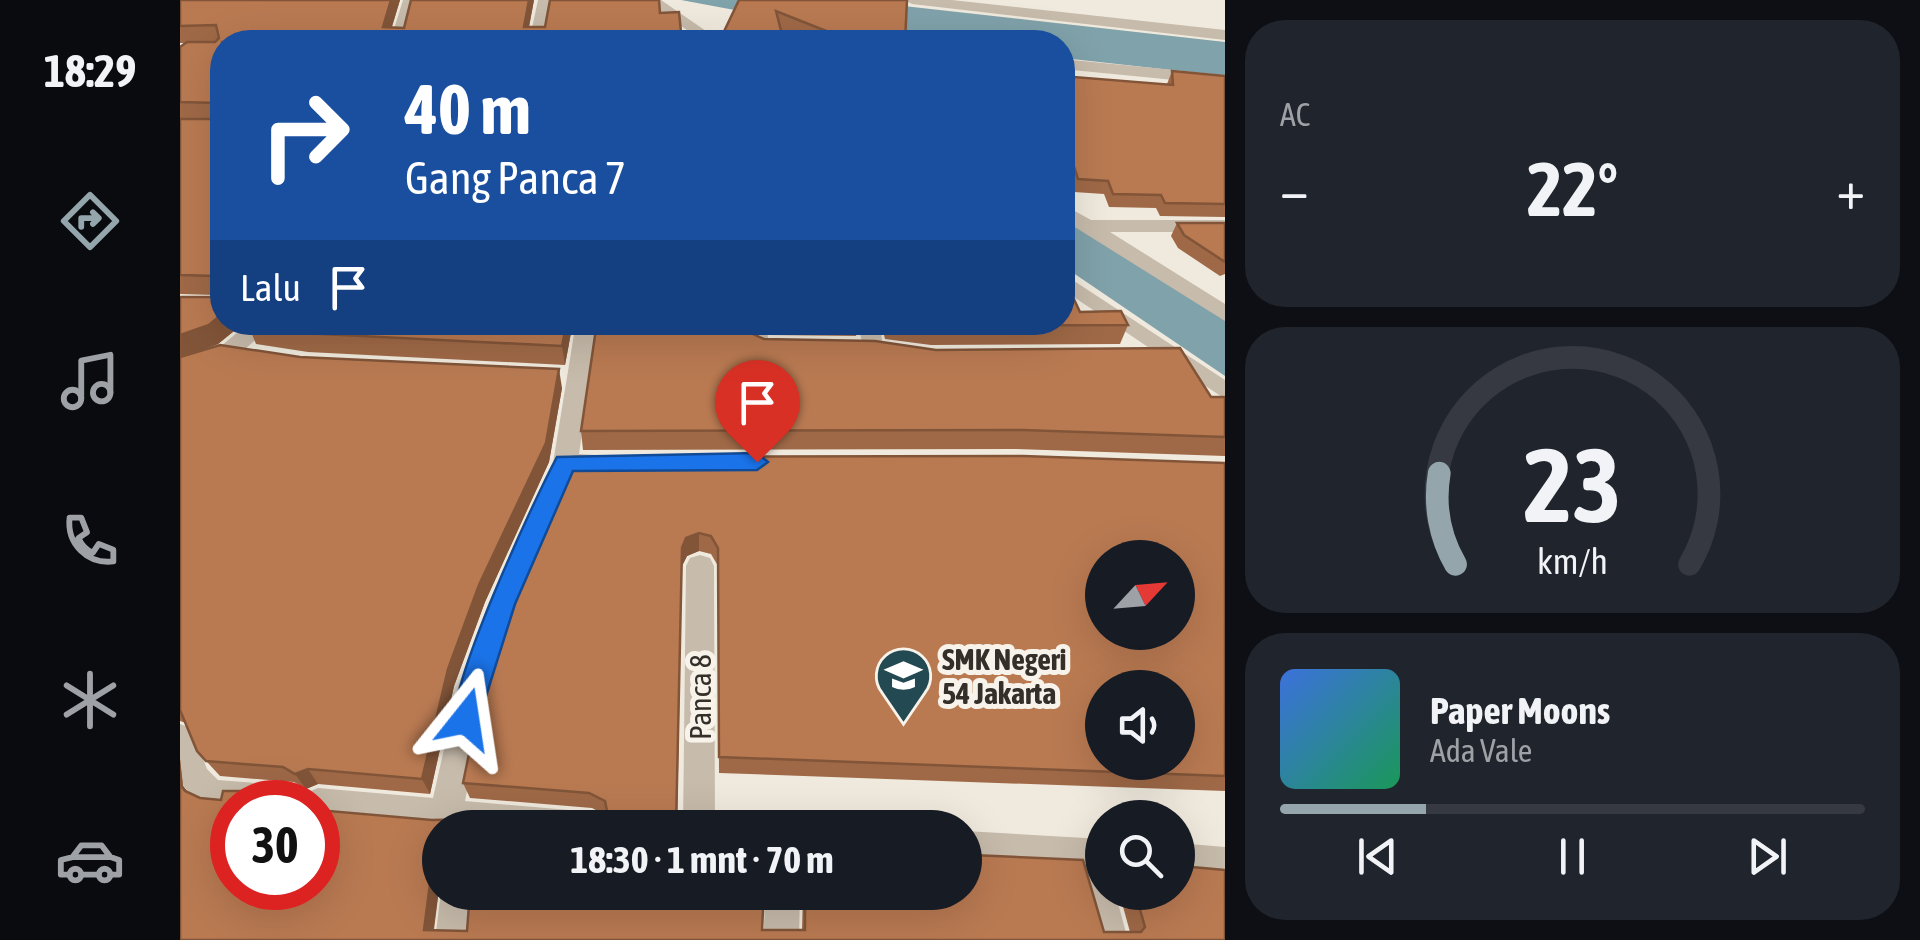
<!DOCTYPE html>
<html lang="id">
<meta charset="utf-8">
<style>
body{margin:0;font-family:"Asap Condensed",sans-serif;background:#20242c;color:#f1f3f6;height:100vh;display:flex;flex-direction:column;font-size:38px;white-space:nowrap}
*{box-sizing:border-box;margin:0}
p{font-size:32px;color:#9ea1a6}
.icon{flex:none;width:55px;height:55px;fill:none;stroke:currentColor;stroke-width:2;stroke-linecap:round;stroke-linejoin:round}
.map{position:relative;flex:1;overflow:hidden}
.side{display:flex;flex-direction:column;gap:20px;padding:20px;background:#0d0f14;width:695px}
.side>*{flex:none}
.hud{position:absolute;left:30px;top:30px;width:865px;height:305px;border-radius:40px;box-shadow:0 10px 40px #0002;background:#1a4fa0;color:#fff;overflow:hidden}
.needle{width:65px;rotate:64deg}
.buttons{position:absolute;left:905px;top:540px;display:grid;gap:20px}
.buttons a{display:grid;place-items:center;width:110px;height:110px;border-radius:50%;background:#171b24;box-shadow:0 10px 40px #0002;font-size:50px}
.speed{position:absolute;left:30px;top:780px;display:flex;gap:20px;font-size:50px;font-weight:700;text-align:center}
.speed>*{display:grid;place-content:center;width:130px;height:130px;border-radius:50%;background:#171b24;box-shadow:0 10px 40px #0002;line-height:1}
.speed .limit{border:15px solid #d22;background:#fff;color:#111}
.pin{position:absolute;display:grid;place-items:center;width:85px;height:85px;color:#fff;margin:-102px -42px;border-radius:50% 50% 50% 0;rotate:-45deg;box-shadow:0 0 10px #0007}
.pin .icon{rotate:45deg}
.me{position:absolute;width:110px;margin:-55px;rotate:15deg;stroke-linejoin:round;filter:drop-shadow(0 0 8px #0008)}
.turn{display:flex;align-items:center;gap:35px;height:210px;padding:0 30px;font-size:45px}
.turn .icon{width:130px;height:130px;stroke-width:2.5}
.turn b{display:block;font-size:70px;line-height:85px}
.then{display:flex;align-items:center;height:95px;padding:0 30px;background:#0003;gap:20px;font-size:38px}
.big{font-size:75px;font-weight:700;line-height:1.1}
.side .card{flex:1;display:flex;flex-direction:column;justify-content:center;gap:15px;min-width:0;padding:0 35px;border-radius:40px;background:#20242c}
.side .dial{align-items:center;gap:0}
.dial svg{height:260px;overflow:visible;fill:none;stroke:#363941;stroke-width:7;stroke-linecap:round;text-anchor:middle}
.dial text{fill:#f1f3f6;stroke:none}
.song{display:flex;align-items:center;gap:30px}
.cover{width:120px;height:120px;border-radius:15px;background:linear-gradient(135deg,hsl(220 70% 55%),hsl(150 70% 35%))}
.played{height:10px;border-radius:5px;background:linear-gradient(90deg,#94a6ac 25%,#363941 25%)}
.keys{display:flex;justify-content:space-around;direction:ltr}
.heat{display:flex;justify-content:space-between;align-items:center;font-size:55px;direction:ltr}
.trip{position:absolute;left:242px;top:810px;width:560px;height:100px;border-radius:50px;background:#171b24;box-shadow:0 10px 40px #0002;font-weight:700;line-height:100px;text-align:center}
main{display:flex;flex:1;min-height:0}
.tabs{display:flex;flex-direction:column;width:180px;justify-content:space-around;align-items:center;background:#090b0e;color:#9ea1a6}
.tabs .icon{width:70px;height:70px}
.tabs .on{color:#94a6ac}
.tabs b{font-size:45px;color:#f1f3f6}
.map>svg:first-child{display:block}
.water{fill:#80a2aa}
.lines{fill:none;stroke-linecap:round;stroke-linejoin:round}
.minor{fill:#c7bbab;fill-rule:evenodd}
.tertiary{fill:#c7bbab;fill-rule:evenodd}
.wall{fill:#9f6947}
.shaded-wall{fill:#825539}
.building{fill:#b97a52;stroke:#825539;stroke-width:2.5;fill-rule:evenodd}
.route{fill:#1a73e8;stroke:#114b97;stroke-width:2.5}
.labels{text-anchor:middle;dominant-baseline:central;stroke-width:10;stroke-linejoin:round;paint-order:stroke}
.poi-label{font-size:30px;font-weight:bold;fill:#352f29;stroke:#f8f3ea;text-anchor:start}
.street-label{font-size:30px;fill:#352f29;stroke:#f8f3ea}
</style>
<main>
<nav class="tabs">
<b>18:29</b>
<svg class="icon on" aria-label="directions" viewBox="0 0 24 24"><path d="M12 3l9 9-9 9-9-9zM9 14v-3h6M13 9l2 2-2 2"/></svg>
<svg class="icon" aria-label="music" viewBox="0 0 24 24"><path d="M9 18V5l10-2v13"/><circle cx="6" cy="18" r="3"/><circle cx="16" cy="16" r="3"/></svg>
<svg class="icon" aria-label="phone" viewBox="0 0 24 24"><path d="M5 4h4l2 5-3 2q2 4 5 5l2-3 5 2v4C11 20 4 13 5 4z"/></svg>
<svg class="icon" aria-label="climate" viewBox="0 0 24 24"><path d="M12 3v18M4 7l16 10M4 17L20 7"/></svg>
<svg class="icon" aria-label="car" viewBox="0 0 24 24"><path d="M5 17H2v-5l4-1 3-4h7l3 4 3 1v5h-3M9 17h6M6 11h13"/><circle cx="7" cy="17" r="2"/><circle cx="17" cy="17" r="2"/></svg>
</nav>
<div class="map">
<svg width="1045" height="940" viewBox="0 0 1045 940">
<rect width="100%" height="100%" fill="#f0eade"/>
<g class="water">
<path d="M501,0H670L1045,42V76L883,58L882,42H744L705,38Z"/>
<path d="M882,215L1045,320V376L883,266Z"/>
</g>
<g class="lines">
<g class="minor">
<path d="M223,0H237L226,42H210Z"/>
<path d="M358,0H372L365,42H349Z"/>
<path d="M882,59L1045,75V85L882,69Z"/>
<path d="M882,204L911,220H1045V232H930L1045,304V321L882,219Z"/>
<path d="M70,322H96L56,357L0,377V361L40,347Z"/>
<path d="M396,322H418L399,454L434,456L437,463L434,470L393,472L336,604L308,687L285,801L412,812L424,817L428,828H260V831L138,820V802H52V812L19,806L0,781V724L11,728L27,769L38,780L114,786L126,793L138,788L253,798L278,687L308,604L373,463Z"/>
<path d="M564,322H586L588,338L608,343L611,348L608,353L600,356L569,349Z"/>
<path d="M678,322H700L702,342L727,347L730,352L727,357L684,353Z"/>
<path d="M520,555L530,558L534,566L535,828H503L506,566L510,558Z"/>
<path d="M785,831L922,839V892H935L948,940H912L895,870L785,865Z"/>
<path d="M998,843L1045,847V881L998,877Z"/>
<path d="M261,892H295L291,940H255Z"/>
<path d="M586,892H620L619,940H583Z"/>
</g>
<g class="tertiary">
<path d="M464,0H481L542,42H524Z"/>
<path d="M725,0H772L1045,30V40L732,4Z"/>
<path d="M882,273L1045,380V399L882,289Z"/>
</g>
</g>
<g class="wall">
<path d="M0,0H220L212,27L224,28L354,0L349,27H365L480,13L502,42H42V322H65L38,344L9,354L120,357L382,388L369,462L305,602L274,686L250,794L138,784L126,789L114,782L40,776L17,751L6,723L0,721V297H33L35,295L0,294V47L6,43H0Z"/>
<path d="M559,0L725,42H629L601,31Z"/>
<path d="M992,71L1045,76V217L980,216L976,208L929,207L924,194L894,192L882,155V76L987,84Z"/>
<path d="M997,223H1045V274L1040,276L998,248L991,236Z"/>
<path d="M900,312L948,325L940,344L751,345L705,339L701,322H882Z"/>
<path d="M393,322L385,365L128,352L76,344L68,325Z"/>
<path d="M589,322H678L676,336L591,335Z"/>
<path d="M566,331L584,339L1031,397H1045V456L836,449L403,450L401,431Z"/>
<path d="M393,457L1045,463V791L539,773L538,566L531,554L519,551L507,556L502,566L497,828H260V889H259L254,930H622L623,892H785L792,855L924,932H950L939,892H998L1012,867L1045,940H0V759L3,786L8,792L20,798L41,800L123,791L132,802H52L252,820L427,816L412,808L290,798L283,783Z"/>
</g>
<g class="shaded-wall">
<path d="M211,0H220L207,42L203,27Z"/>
<path d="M349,0H354L346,42L344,27Z"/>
<path d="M42,314V322H65L38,344L0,358V335Z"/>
<path d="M387,322H393L385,365L382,346Z"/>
<path d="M379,369L382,388L369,462L305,602L274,686L250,794L242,779L268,669Z"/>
<path d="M519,533V551L507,556L502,566L496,828L502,548L506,538Z"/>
<path d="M0,759L3,786L19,806L0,784Z"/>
<path d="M128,769L138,784L126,789L115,774Z"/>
<path d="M251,876L259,889L252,940L244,930Z"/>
</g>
<g class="building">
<path d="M0,0H211L203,27L224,28L231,0H349L344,27H365L370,0H479L480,13L499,12L502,42H42V314L29,325L0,335V297H33L37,293L36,276L0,275V119H35L39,116L38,103L0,102V47L7,42H35L39,38L36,25L0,26Z"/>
<path d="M559,0H727L725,42H674L596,11L604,42H539Z"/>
<path d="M767,39L797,42H767Z"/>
<path d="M992,71L1045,76V204L985,203L981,195L933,194L928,181L898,179L882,130V76L993,85Z"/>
<path d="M997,223H1045V262L1004,235Z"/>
<path d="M882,293H891L900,312L941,311L948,325L756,326L729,322H882Z"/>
<path d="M71,322H387L382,346L121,333L68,325Z"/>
<path d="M417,322H565L566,331L584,339L695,341L756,350L1000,348L1031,397H1045V437L843,430L401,431Z"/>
<path d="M40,345L120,357L379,369L366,443L299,585L268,669L242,779L128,769L115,774L103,767L26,761L17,751L0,710V357Z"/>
<path d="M843,456L1045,463V776L539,757L538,548L531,536L519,533L506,538L502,548L496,828H260V876H251L244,930L287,931L290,892H584L582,930H625V892H785V845H789L792,855L903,860L924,932H961L965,927L955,892H998V853H1008L1012,867L1045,870V940H0V784L5,791L20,798L41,800L43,791H123L126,802H52V888H138V810L252,820L428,816L425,801L409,793L283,783L306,671L335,588L393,457ZM922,558H998V632H922ZM922,688H998V762H922Z"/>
</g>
<path class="route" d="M577,453L588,462L577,470L393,471L335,604L296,728L286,732L276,728C262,696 356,496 377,457Z"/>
<defs>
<symbol id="school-pin" viewBox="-11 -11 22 30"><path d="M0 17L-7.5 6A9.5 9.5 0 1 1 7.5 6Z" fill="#234952" stroke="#f8f3ea"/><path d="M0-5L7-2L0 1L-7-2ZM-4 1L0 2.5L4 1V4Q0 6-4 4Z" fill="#fff"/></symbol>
</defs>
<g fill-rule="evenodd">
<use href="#school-pin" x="692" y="644" width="63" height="86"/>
</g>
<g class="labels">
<g class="poi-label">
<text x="762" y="659">SMK Negeri<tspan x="762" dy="34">54 Jakarta</tspan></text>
</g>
<g class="street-label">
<text transform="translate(520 697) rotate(-90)">Panca 8</text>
</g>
</g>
</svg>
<div class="buttons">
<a><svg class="needle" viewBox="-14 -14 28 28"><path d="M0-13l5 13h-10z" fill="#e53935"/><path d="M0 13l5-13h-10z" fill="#9ea1a6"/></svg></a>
<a><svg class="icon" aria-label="sound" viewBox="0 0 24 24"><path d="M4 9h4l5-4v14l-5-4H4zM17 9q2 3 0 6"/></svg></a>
<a><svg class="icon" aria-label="search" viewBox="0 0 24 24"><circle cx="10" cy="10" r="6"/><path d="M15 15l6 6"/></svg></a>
</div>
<div class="speed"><div class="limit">30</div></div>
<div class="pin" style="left:577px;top:462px;background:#d93025"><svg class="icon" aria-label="arrive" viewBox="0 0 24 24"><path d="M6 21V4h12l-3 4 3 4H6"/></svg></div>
<svg class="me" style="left:286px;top:719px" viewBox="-20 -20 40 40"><path d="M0-17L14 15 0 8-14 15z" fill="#1a73e8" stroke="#fff" stroke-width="4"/></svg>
<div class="trip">18:30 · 1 mnt · 70 m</div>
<div class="hud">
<div class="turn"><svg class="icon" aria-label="right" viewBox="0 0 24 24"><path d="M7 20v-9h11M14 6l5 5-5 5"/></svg><div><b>40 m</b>Gang Panca 7</div></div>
<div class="then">Lalu<svg class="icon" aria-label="arrive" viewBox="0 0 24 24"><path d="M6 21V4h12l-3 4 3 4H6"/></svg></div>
</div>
</div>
<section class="side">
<div class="card"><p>AC</p>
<div class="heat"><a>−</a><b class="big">22°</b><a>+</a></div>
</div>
<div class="card dial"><svg viewBox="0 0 100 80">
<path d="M14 69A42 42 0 1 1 86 69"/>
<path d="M14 69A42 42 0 0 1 9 41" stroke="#94a6ac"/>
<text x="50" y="56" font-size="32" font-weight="700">23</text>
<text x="50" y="72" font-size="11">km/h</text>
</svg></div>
<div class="card">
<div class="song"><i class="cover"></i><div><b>Paper Moons</b><p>Ada Vale</p></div></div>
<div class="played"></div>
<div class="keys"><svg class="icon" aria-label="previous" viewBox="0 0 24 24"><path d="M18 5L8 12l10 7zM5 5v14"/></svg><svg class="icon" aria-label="pause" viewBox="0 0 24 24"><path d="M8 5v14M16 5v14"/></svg><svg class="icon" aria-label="next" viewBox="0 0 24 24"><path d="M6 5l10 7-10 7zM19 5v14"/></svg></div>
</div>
</section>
</main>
